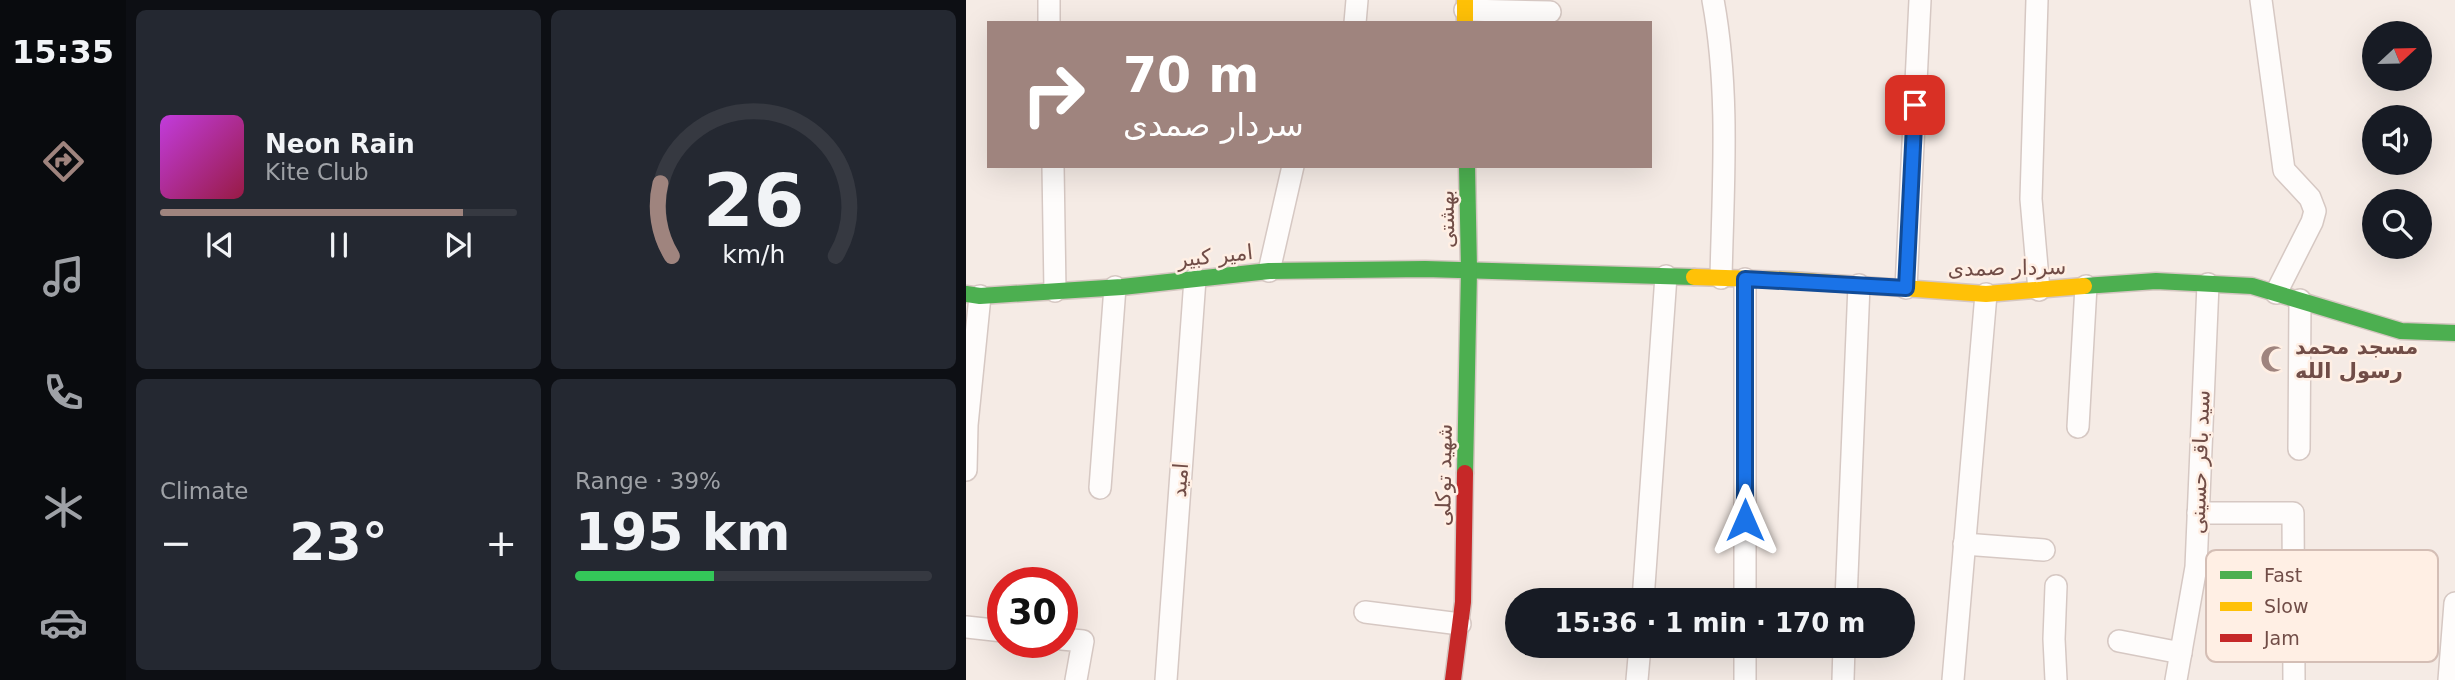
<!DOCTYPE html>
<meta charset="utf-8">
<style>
body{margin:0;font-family:"DejaVu Sans","Noto Naskh Arabic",sans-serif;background:#242831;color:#f1f3f6;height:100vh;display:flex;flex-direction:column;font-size:26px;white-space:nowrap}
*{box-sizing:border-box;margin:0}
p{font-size:23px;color:#9ea1a6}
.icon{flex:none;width:38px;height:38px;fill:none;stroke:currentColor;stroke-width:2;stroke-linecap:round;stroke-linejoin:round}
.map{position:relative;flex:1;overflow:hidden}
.drawer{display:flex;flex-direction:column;gap:10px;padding:10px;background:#0d0f14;width:840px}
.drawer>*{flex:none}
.guide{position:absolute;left:21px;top:21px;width:665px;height:147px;border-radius:0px;box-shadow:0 7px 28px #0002;background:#9f847e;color:#fff;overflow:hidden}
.needle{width:46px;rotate:68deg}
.buttons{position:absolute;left:1396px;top:21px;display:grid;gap:14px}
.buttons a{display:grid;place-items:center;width:70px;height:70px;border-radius:50%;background:#171b24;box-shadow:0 7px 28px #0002;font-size:35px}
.speed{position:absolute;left:21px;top:567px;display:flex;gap:14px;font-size:35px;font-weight:700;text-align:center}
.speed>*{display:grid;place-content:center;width:91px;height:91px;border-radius:50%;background:#171b24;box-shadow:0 7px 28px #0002;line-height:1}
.speed .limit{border:10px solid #d22;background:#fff;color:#111}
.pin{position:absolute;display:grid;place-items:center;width:60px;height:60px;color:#fff;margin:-30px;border-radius:14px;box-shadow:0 4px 10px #0006}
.me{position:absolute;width:77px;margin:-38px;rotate:0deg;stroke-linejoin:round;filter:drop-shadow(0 0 5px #0008)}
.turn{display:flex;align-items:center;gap:24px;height:147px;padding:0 21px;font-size:32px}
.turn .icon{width:91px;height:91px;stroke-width:2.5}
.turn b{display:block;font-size:49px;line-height:60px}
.big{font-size:52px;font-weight:700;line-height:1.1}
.drawer .widget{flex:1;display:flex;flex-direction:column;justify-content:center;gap:10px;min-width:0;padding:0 24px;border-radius:10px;background:#242831}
.drawer .dial{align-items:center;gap:0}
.dial svg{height:182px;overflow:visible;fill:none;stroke:#363941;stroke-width:7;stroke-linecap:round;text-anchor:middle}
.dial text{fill:#f1f3f6;stroke:none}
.song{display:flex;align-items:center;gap:21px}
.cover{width:84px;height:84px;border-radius:10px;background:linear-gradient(135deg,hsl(290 70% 55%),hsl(340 70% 35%))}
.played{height:7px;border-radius:4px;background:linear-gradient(90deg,#9f847e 85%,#363941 85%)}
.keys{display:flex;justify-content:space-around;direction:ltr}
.heat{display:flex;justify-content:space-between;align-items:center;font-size:38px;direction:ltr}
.charge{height:10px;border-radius:5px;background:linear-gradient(90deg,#34c759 39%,#363941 0)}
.drawer .tiles{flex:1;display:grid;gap:10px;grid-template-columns:repeat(2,1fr)}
.trip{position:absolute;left:539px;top:588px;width:410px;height:70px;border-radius:35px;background:#171b24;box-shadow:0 7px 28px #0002;font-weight:700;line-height:70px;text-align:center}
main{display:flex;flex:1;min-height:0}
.menu{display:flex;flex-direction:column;width:126px;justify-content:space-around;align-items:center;background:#090b0e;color:#9ea1a6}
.menu .icon{width:49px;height:49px}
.menu .on{color:#9f847e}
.menu b{font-size:32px;color:#f1f3f6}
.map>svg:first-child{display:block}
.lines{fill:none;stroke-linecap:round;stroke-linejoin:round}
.street-casing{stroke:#d6c8c3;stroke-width:24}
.fast-casing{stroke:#d5c6c1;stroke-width:19}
.slow-casing{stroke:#d5c6c1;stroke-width:19}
.jam-casing{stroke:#d5c6c1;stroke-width:19}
.street{stroke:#fefcfb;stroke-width:21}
.fast{stroke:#4caf50;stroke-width:16}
.slow{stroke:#ffc107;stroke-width:16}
.jam{stroke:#c62828;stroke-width:16}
.route-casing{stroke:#114b97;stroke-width:18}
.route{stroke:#1a73e8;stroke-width:12}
.labels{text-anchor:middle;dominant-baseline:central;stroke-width:5;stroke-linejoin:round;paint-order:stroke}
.street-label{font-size:21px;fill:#714d47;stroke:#ffefe4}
.poi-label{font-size:21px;font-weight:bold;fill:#714d47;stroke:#ffefe4;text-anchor:start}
.key{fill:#ffefe4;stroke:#d4beb5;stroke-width:2}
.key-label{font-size:19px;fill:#714d47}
</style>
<main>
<nav class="menu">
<b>15:35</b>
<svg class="icon on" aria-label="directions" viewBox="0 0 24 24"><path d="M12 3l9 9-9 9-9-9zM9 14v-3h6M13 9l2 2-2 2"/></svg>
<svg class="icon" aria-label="music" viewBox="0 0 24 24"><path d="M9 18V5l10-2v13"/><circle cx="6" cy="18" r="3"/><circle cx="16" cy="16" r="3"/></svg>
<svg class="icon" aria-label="phone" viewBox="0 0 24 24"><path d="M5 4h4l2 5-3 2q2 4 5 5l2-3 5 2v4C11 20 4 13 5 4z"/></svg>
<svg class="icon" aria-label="climate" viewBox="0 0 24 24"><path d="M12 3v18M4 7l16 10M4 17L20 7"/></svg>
<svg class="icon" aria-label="car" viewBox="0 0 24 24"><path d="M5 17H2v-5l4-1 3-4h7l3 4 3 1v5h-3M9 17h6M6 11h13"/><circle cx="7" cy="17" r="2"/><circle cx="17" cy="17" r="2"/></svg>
</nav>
<section class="drawer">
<div class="tiles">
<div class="widget">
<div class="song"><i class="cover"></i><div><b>Neon Rain</b><p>Kite Club</p></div></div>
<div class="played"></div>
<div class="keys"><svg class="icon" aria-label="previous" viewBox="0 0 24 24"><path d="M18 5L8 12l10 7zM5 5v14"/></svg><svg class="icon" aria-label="pause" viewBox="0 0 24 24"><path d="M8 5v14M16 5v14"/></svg><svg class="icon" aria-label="next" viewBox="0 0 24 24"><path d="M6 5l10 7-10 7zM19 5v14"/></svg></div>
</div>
<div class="widget dial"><svg viewBox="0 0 100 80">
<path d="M14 69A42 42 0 1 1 86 69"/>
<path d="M14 69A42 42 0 0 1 9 37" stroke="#9f847e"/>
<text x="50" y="56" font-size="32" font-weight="700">26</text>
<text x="50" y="72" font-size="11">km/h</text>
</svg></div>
<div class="widget"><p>Climate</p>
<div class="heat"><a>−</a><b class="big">23°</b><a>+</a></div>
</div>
<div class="widget"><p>Range · 39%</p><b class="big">195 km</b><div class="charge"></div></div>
</div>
</section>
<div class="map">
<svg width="1489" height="680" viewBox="0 0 1489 680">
<rect width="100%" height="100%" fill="#f5ebe5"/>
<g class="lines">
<defs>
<g id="street">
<path d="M83,0V23"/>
<path d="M747,0C764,92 757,185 755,278"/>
<path d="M1071,0L1065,199L1073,290"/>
<path d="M1295,0L1318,170L1344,198L1349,211L1346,222L1310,293"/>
<path d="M499,10L584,12"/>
<path d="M389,23L391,0"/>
<path d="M87,166L89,291"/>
<path d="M303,271L327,166"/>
<path d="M779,279V600"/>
<path d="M940,288L954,0"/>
<path d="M1112,427L1120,286"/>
<path d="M1333,449L1334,300"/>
<path d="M0,470L1,425L14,296"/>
<path d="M134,488L149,287"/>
<path d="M1232,513H1327L1328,680"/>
<path d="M998,544L1078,550"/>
<path d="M677,600L700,276"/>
<path d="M880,600L893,285"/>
<path d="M399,612L494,624"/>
<path d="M0,627L37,631"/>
<path d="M96,639L117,641L110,680"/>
<path d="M1153,641L1215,653"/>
<path d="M779,646V680"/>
<path d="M200,680L229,279"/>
<path d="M671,680L674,646"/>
<path d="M877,680L878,646"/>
<path d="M987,680L1020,294"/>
<path d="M1090,680L1088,639L1090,586"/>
<path d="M1210,680L1230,567L1242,284"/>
<path d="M1483,680L1489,603"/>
</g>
<g id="fast">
<path d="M1118,286L1190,281L1286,286L1435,331L1489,333"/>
<path d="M0,294L14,296L156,287L303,271L459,269L728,277"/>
<path d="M499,473L503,270L501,166"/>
</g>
<g id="slow">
<path d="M499,0V23"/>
<path d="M728,277L825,280L1020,294L1118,286"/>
</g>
<path id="jam" d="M487,680L497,602L499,473"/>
</defs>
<use href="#street" class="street-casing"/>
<use href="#fast" class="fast-casing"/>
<use href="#slow" class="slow-casing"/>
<use href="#jam" class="jam-casing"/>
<use href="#street" class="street"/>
<use href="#fast" class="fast"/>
<use href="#slow" class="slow"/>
<use href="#jam" class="jam"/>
</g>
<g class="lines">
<defs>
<path id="route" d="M779,520V279L940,288L949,105"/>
</defs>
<use href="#route" class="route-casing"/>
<use href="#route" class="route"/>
</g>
<defs>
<symbol id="mosque-bare" viewBox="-9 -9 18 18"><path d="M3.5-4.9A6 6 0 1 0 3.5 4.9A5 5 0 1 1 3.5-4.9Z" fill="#9f847e" stroke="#ffefe4" stroke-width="2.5" paint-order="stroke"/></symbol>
</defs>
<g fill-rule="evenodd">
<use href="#mosque-bare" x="1289" y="340" width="38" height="38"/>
</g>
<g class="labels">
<g class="street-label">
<text transform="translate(481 219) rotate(-91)">بهشتی</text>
<text transform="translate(249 256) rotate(-6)">امیر کبیر</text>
<text transform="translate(1041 268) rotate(-1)">سردار صمدی</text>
<text transform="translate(1234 462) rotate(-88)">سید باقر حسینی</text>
<text transform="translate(478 475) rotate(-89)">شهید توکلی</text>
<text transform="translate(214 480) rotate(-86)">امید</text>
</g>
<g class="poi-label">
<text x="1329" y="347">مسجد محمد<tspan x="1329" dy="24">رسول الله</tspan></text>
</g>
</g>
<rect x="1240" y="550" width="232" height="112" rx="10" class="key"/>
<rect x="1254" y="571" width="32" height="8" fill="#4caf50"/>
<rect x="1254" y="602" width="32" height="9" fill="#ffc107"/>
<rect x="1254" y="634" width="32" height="8" fill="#c62828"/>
<g class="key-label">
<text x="1298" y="582">Fast</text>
<text x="1298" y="613">Slow</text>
<text x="1298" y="645">Jam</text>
</g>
</svg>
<div class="buttons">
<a><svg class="needle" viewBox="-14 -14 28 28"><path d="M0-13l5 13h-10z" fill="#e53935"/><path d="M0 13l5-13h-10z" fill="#9ea1a6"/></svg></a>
<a><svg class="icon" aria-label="sound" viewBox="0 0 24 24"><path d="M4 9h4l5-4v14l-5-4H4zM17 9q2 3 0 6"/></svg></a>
<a><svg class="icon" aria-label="search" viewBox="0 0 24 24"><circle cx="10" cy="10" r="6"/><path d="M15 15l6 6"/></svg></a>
</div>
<div class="speed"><div class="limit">30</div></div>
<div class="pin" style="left:949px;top:105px;background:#d93025"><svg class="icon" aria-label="arrive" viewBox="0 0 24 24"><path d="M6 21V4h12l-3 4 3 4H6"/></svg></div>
<svg class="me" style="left:779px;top:520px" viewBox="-20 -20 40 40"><path d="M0-17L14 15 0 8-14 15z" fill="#1a73e8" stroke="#fff" stroke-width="4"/></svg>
<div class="trip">15:36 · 1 min · 170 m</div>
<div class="guide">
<div class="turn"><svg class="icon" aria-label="right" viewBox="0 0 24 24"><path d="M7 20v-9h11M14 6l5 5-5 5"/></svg><div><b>70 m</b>سردار صمدی</div></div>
</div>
</div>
</main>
